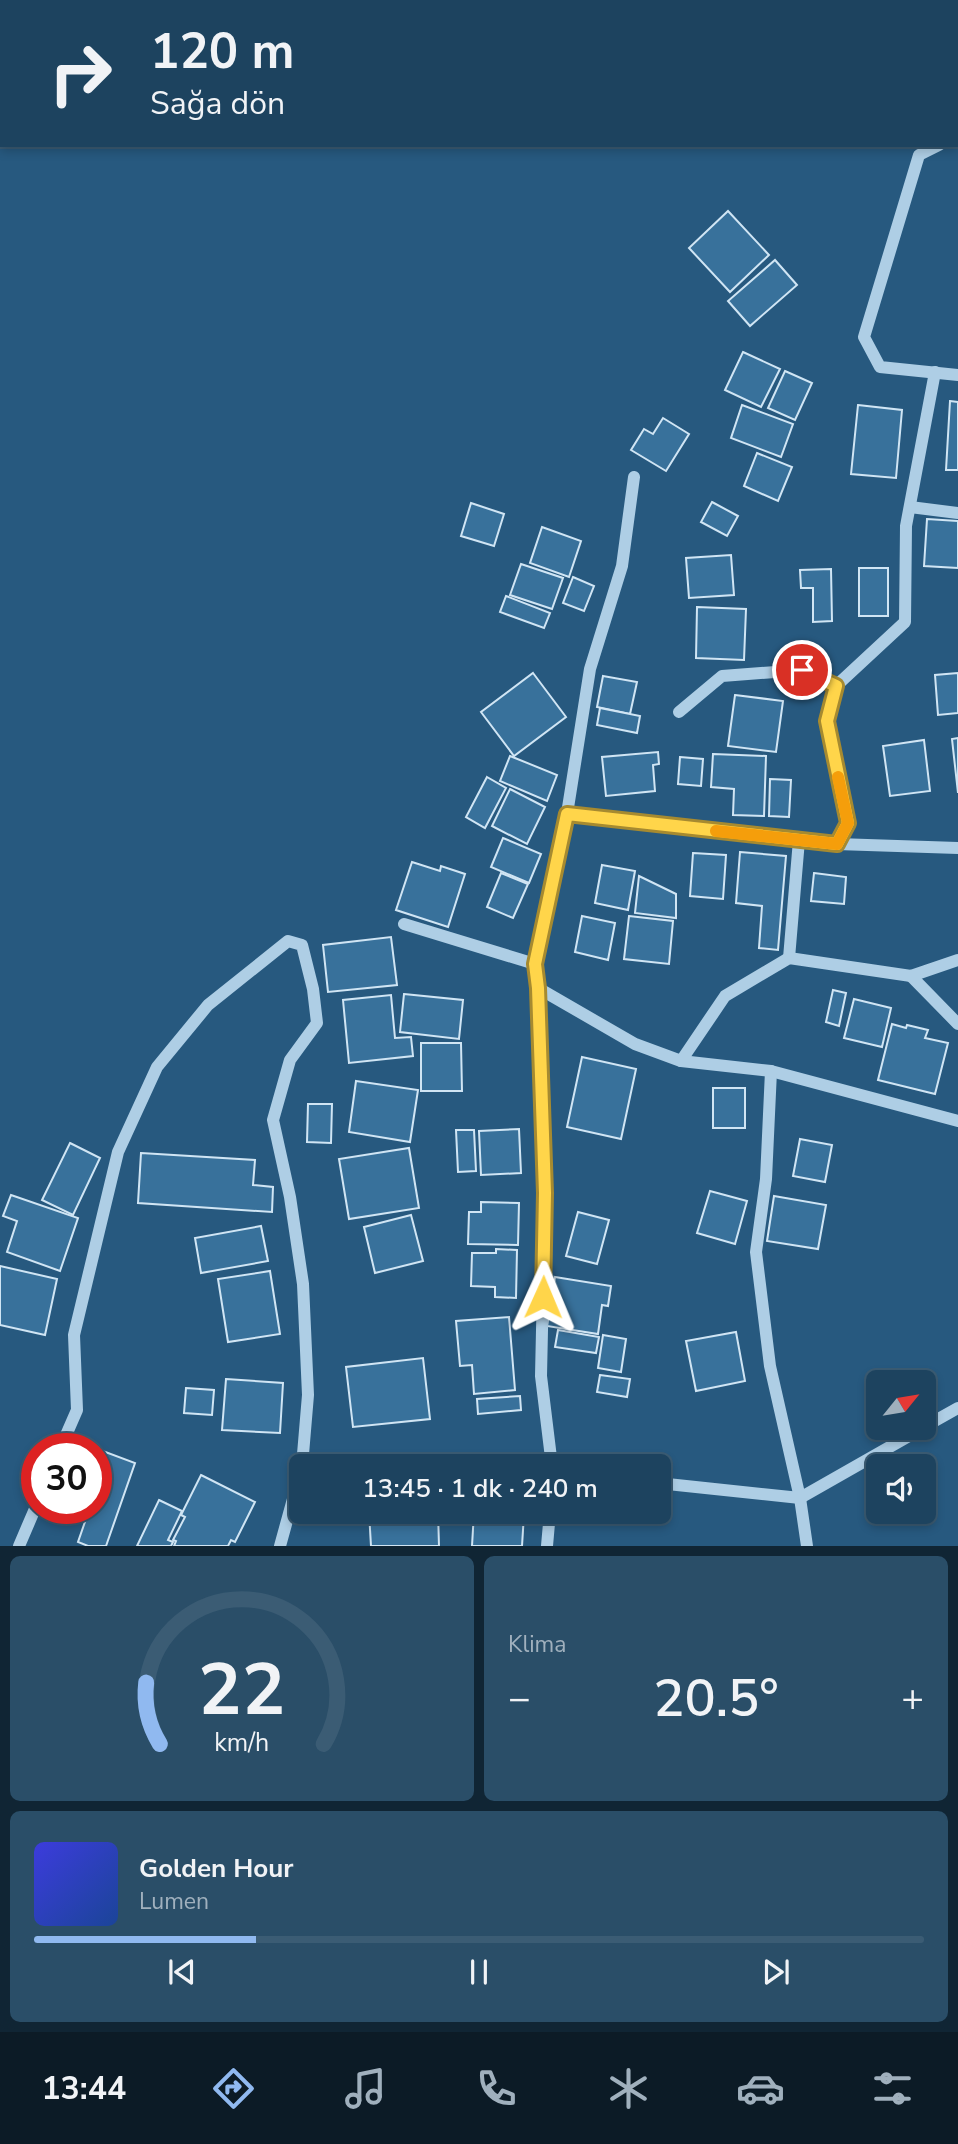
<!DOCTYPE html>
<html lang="tr">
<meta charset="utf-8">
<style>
body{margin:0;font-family:"Nunito Sans",sans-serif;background:#2a4e68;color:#f1f3f6;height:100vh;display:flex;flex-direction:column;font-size:26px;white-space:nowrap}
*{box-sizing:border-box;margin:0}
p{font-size:23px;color:#a0b0bd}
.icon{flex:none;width:38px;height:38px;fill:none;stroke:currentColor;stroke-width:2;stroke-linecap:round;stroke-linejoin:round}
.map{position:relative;height:1546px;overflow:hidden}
.panel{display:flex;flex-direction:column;gap:10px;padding:10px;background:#102534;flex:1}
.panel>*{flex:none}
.hud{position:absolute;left:0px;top:0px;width:959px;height:147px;box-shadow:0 4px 10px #0003,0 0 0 2px #3b5c74;background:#1d435f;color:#f1f3f6;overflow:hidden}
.needle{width:46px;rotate:60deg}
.controls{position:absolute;left:866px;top:1370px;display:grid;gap:14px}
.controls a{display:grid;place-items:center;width:70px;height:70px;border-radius:10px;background:#1d435f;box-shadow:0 4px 10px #0003,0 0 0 2px #3b5c74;font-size:35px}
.speed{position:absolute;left:21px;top:1433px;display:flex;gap:14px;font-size:35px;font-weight:700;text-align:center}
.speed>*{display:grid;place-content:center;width:91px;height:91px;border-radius:50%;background:#1d435f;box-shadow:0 4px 10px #0003,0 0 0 2px #3b5c74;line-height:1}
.speed .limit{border:10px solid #d22;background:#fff;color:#111}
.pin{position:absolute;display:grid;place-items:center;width:60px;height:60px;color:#fff;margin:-30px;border:4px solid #fff;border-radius:50%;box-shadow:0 2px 7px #0007}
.me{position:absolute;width:77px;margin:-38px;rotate:1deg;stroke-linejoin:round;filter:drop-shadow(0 0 5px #0008)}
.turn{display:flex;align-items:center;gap:24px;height:147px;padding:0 35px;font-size:32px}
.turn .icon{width:91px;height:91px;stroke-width:2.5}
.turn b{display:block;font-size:49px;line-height:60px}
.big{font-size:52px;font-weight:600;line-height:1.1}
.panel .widget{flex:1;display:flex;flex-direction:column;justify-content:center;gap:10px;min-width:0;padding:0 24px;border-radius:10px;background:#2a4e68}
.panel .dial{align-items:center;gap:0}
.dial svg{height:182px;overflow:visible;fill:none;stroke:#3b5c74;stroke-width:7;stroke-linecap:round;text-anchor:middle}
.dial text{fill:#f1f3f6;stroke:none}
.song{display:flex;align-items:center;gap:21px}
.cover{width:84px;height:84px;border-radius:10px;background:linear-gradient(135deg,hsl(240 70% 55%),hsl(220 70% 35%))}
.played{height:7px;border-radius:4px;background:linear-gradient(90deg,#90b9f0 25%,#3b5c74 25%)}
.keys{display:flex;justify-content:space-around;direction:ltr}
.heat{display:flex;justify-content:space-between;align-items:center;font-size:38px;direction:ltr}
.panel .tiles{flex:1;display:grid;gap:10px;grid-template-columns:1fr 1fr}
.widget:last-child{grid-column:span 2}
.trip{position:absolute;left:289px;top:1454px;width:382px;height:70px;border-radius:10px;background:#1d435f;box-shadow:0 4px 10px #0003,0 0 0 2px #3b5c74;font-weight:600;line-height:70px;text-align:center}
.dock{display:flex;height:112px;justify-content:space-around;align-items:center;background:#0c1b26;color:#a0b0bd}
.dock .icon{width:49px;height:49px}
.dock .active{color:#90b9f0}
.dock b{font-size:32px;color:#f1f3f6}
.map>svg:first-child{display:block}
.building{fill:#38719b;stroke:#d0e5f4;stroke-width:2}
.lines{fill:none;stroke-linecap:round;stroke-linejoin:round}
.minor{stroke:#aecee5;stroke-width:12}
.route-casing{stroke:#a68a30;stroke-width:18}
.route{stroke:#ffd54a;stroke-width:12}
.slow{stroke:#f59e0b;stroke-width:12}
</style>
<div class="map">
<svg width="958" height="1546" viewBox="0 0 958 1546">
<rect width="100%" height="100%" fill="#27597f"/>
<g class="building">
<path d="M728,211L769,255L730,292L689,248Z"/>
<path d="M775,260L797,285L750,326L728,301Z"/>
<path d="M743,352L780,369L761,407L725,390Z"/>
<path d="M785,371L812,383L795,420L768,408Z"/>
<path d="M950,401L958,402V470H946Z"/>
<path d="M742,405L793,424L781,457L731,438Z"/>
<path d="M858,405L902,410L896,478L851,474Z"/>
<path d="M663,418L689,434L666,471L631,450L644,429L653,434Z"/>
<path d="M757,453L792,467L778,501L744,486Z"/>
<path d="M712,502L738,516L727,536L701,522Z"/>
<path d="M471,503L504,514L494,546L461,536Z"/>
<path d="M927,519L958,521V568L924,566Z"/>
<path d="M542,527L581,541L569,577L530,563Z"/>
<path d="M731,555L734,595L689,598L686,558Z"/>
<path d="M521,564L563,578L552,609L510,595Z"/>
<rect x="859" y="568" width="29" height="48"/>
<path d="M831,569L832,621L813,622V588H801L800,570Z"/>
<path d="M573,577L594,586L584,611L563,603Z"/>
<path d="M506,596L550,613L544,628L500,612Z"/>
<path d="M697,607L746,609L744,660L696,658Z"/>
<path d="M533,673L566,717L514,756L481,712Z"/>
<path d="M958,673V713L938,715L935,675Z"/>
<path d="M603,676L637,682L630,714L597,707Z"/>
<path d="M735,695L783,701L776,752L728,746Z"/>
<path d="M600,708L640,716L637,733L597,725Z"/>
<path d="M958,738V793L952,739Z"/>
<path d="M924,740L930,791L890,796L883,746Z"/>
<path d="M658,752L659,764L653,765L655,791L606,796L602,757Z"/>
<path d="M713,754L766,756L764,816L733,815L734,789L711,787Z"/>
<path d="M510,756L557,775L547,801L500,781Z"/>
<path d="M680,757L703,759L701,786L678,784Z"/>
<path d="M487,777L506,788L485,828L466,817Z"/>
<path d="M770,779L791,780L789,817L769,816Z"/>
<path d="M510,789L545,807L527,844L492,826Z"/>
<path d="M503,838L541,854L529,883L491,867Z"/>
<path d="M740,852L786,856L778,950L759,948L762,906L736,903Z"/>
<path d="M693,853L726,855L723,899L690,896Z"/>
<path d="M412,862L440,871L441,866L465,874L448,927L396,910Z"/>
<path d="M602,865L635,871L628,910L595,903Z"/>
<path d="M501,873L528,884L513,918L487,907Z"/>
<path d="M814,873L846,877L844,904L811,901Z"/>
<path d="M639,876L676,894V918L635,913Z"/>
<path d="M582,916L615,923L608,960L575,952Z"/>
<path d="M629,916L673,921L669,964L624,959Z"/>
<path d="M391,937L397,985L328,992L323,945Z"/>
<path d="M833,990L846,993L839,1026L826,1022Z"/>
<path d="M404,994L463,1000L459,1039L400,1032Z"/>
<path d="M391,995L395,1038L411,1037L413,1056L349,1063L343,1000Z"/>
<path d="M854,999L891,1008L882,1047L844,1038Z"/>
<path d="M892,1024L906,1028L907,1025L928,1030L925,1038L948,1043L935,1094L878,1080Z"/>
<path d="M421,1043H461L462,1091H421Z"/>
<path d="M582,1057L636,1069L621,1139L567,1127Z"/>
<path d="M356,1081L418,1090L410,1142L349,1132Z"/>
<rect x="713" y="1088" width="32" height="40"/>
<path d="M308,1104H332L331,1143L307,1142Z"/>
<path d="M519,1129L521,1173L481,1175L479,1131Z"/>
<path d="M456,1130H474L476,1171L458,1172Z"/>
<path d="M800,1139L832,1145L825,1182L793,1176Z"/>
<path d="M70,1143L100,1158L73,1215L42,1200Z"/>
<path d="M409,1148L419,1208L349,1219L339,1159Z"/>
<path d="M141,1153L255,1160L253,1185L273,1187L272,1212L138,1203Z"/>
<path d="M710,1191L747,1201L735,1244L697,1233Z"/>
<path d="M11,1195L78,1218L60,1271L7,1252L17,1221L3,1216Z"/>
<path d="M774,1196L826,1205L818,1249L767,1241Z"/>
<path d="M481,1202L519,1203L518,1245L468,1244L469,1212H481Z"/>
<path d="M578,1212L609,1220L597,1264L566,1256Z"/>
<path d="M411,1215L423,1261L375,1273L364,1227Z"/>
<path d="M261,1226L268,1261L201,1273L195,1238Z"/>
<path d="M496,1249L517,1250L516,1298L495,1297V1287L471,1286L472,1253H496Z"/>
<path d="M0,1266L57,1279L45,1335L0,1325Z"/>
<path d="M270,1271L280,1334L228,1342L218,1279Z"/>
<path d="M555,1277L611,1286L608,1306L602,1305L598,1334L547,1326Z"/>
<path d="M509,1317L515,1390L474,1394L472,1365L460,1366L456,1321Z"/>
<path d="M558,1330L599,1337L596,1353L555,1347Z"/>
<path d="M736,1332L745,1381L696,1391L686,1341Z"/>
<path d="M603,1335L626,1339L621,1372L598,1368Z"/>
<path d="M423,1358L430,1419L353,1427L346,1367Z"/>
<path d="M600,1375L630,1379L627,1397L597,1392Z"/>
<path d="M226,1379L283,1383L280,1433L222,1430Z"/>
<path d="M186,1388L214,1390L212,1415L184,1413Z"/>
<path d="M520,1396L521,1410L478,1414L477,1399Z"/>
<path d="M84,1444L135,1463L106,1546H88L78,1542L87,1516L64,1508H96V1449H82Z"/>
<path d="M201,1475L255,1502L235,1542L231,1540L228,1546H174L176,1541L173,1540L185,1517L181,1515Z"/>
<path d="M159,1500L182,1511L168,1540L173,1542L171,1546H137Z"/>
<path d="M369,1512H438L439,1546H371Z"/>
<path d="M474,1512L524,1514L522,1546H472Z"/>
</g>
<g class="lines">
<g class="minor">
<path d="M957,137L958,136"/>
<path d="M939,145L919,155L864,337L880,367L958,375"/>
<path d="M910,507L958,513"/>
<path d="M679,712L722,676L802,670L836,686"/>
<path d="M567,814L837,844L848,823L827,721L836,686L905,622L906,526L935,372"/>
<path d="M837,844L958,848"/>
<path d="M404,924L535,964"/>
<path d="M789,958L799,840"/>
<path d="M911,976L958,1024"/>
<path d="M538,988L635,1044L681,1061L771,1071L958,1121"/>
<path d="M681,1061L725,996L789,958L911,976L958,960"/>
<path d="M771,1071L766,1179L756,1252L770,1366L800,1498L807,1546"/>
<path d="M924,1427L958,1408"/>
<path d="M60,1449L77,1410L74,1335L118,1152L157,1067L208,1005L288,941L302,945L313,989L317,1023L290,1060L273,1120L290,1197L303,1284L308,1395L302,1466"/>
<path d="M552,1466L541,1376L545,1193L538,988L535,964L567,814L590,669L622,566L634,477"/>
<path d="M658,1483L800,1498L923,1428"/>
<path d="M19,1546L37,1504"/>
<path d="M280,1546L301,1470"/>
<path d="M547,1546L550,1512"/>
</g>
</g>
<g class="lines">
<defs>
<path id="route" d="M543,1297L545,1193L538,988L535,964L567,814L837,844L848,823L827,721L836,686L802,670"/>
</defs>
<use href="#route" class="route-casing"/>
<use href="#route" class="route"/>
<path class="slow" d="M716,831L837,844L848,823L838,777"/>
</g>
</svg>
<div class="controls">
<a><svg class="needle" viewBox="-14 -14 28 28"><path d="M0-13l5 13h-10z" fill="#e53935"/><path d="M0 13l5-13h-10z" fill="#a0b0bd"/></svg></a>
<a><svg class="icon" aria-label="sound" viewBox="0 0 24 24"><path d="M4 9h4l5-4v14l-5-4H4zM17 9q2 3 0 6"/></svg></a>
</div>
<div class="speed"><div class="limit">30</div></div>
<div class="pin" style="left:802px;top:670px;background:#d93025"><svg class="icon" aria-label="arrive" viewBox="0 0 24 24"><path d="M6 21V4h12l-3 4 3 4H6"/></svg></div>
<svg class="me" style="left:543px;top:1297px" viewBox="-20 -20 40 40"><path d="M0-17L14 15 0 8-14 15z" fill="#ffd54a" stroke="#fff" stroke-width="4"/></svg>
<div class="trip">13:45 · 1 dk · 240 m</div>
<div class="hud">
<div class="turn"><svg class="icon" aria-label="right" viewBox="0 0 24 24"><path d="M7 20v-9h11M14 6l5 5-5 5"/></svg><div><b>120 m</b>Sağa dön</div></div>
</div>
</div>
<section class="panel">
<div class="tiles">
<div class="widget dial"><svg viewBox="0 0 100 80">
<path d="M14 69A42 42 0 1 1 86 69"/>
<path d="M14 69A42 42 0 0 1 8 42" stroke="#90b9f0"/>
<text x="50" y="56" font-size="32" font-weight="700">22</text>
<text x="50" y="72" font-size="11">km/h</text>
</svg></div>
<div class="widget"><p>Klima</p>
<div class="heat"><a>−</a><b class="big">20.5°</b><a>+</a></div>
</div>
<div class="widget">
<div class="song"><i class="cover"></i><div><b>Golden Hour</b><p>Lumen</p></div></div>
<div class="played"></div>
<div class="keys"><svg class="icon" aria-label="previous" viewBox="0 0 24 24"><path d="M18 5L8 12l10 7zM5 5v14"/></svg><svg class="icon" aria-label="pause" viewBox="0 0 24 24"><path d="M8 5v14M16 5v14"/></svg><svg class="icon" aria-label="next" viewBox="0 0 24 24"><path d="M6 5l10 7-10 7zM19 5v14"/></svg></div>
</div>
</div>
</section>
<nav class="dock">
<b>13:44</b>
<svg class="icon active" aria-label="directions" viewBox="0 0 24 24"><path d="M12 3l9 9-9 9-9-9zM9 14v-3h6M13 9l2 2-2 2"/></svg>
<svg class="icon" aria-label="music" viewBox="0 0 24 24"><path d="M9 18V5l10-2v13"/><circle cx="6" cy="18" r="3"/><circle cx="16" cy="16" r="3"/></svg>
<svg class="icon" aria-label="phone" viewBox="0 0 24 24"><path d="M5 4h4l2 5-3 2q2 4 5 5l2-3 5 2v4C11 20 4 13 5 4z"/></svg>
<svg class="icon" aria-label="climate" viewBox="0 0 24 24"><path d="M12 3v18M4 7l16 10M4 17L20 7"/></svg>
<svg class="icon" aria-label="car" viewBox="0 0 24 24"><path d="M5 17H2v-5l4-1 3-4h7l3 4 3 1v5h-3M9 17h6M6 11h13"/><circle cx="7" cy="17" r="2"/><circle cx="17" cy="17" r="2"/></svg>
<svg class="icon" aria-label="filters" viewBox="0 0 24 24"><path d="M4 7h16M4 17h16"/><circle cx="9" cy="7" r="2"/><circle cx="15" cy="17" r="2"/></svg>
</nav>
